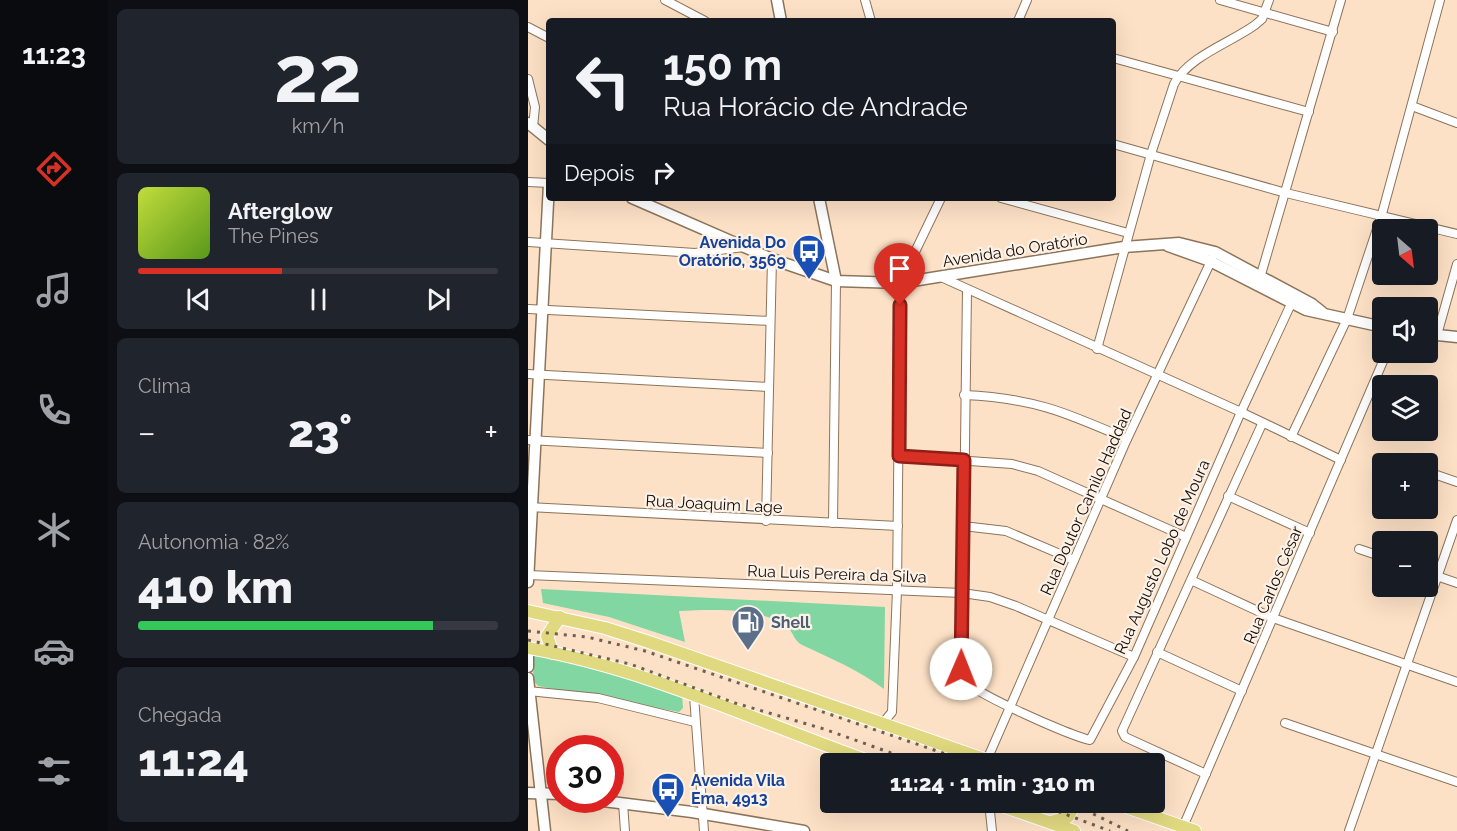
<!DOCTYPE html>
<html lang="pt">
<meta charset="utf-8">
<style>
body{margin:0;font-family:Raleway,sans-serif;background:#20242c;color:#f1f3f6;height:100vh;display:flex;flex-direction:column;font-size:22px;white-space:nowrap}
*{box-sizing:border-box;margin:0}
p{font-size:20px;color:#9ea1a6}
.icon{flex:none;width:33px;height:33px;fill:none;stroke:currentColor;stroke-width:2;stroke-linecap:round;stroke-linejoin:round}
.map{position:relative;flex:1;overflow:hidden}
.drawer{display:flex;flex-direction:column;gap:9px;padding:9px;background:#0d0f14;width:420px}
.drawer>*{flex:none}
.hud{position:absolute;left:18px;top:18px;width:570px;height:183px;border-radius:6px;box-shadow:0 6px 24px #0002;background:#171b24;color:#f1f3f6;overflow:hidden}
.needle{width:39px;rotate:152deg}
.buttons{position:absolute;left:844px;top:219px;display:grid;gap:12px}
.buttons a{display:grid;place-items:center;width:66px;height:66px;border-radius:6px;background:#171b24;box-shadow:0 6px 24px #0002;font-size:30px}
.speed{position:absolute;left:18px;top:735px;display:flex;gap:12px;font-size:30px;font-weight:700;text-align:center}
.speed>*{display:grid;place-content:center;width:78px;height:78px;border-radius:50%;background:#171b24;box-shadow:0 6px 24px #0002;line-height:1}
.speed .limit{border:9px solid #d22;background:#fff;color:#111}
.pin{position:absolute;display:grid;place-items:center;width:51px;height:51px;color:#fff;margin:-62px -26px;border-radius:50% 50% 50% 0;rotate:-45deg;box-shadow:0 0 6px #0007}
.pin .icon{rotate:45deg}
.me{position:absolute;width:66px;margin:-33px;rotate:1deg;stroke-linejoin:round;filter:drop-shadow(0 0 4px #0008)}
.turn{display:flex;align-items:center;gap:21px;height:126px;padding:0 18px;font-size:27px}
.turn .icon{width:78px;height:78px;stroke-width:2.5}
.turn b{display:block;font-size:42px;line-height:51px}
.then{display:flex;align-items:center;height:57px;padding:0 18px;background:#0003;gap:12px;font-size:22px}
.big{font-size:45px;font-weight:800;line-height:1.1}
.drawer .tile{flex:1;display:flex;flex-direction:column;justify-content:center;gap:9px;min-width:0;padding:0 21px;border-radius:9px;background:#20242c}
.drawer .dial{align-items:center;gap:0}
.dial b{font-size:78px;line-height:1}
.song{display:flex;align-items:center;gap:18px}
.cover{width:72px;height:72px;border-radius:9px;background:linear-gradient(135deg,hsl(70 70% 55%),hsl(90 70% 35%))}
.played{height:6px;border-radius:3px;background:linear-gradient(90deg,#d93025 40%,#363941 40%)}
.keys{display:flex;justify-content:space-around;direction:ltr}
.heat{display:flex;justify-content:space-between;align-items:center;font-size:33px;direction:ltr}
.charge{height:9px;border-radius:4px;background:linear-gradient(90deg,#34c759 82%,#363941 0)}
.trip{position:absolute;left:292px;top:753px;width:345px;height:60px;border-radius:6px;background:#171b24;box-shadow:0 6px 24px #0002;font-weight:800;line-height:60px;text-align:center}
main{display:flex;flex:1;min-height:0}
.tabs{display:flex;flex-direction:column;width:108px;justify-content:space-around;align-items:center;background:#090b0e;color:#9ea1a6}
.tabs .icon{width:42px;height:42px}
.tabs .active{color:#d93025}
.tabs b{font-size:27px;color:#f1f3f6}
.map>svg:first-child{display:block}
.green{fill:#82d6a1}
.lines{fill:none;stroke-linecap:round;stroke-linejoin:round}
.street-casing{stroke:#8c745b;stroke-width:10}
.secondary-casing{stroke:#8c745b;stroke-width:13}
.primary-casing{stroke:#fff;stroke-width:14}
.street{stroke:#fff;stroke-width:8}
.secondary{stroke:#fff;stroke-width:10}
.primary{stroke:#e1d980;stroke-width:12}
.rail{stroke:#706051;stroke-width:3;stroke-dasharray:3 6;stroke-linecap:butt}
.route-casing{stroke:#8d1f18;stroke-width:15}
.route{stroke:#d93025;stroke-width:10}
.labels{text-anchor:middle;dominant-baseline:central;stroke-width:4.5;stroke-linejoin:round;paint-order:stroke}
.transit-label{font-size:16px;font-weight:bold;fill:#164399;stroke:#fdf2e7;text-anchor:end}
.street-label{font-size:16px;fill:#140b04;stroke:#fdf2e7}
.service-label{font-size:16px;font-weight:bold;fill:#4e5e75;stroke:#fdf2e7;text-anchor:start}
</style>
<main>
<nav class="tabs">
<b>11:23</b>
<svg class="icon active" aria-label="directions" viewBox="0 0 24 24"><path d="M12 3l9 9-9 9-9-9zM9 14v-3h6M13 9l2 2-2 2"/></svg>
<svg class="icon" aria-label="music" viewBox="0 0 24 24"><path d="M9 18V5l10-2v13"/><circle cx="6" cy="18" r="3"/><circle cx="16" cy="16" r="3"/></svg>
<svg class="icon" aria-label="phone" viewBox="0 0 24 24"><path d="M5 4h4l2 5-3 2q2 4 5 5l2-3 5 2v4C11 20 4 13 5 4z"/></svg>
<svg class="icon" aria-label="climate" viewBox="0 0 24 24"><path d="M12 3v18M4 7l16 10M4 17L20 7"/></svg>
<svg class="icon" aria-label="car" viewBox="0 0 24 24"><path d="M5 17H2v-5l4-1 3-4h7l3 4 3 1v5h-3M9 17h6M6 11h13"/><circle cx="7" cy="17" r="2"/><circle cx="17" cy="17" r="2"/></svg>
<svg class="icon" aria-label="filters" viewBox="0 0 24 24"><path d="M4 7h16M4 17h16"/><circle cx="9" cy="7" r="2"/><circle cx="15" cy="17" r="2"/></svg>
</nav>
<section class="drawer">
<div class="tile dial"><b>22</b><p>km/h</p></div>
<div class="tile">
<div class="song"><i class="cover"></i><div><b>Afterglow</b><p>The Pines</p></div></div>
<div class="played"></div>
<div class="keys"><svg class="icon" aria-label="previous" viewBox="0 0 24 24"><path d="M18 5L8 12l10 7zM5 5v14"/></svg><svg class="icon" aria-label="pause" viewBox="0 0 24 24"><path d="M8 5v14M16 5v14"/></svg><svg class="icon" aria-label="next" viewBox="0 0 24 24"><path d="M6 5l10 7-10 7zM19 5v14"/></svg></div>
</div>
<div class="tile"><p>Clima</p>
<div class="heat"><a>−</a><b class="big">23°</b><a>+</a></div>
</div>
<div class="tile"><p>Autonomia · 82%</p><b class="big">410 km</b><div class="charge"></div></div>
<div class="tile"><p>Chegada</p><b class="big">11:24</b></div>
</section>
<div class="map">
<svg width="929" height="831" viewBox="0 0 929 831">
<rect width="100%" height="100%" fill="#fde1c6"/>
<g class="green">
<path d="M13,589L357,607L356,689C331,670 302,658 274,645C266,641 266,633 260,628C234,606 183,610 151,611L157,642L81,617L15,603Z"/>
<path d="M6,653L45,660L154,694L155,708L151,712L10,686L5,680Z"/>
</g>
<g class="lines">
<defs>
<g id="street">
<path d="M137,0L177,21"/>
<path d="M337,0L343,21"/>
<path d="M692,0L805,32"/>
<path d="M490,21L499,0"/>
<path d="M0,27L21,38"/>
<path d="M585,58L781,112"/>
<path d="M0,79L7,107L5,127"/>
<path d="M884,106L929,123"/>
<path d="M585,144L758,193L929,234"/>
<path d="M0,182L21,183"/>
<path d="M473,198L600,233"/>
<path d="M0,242L167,253L216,247"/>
<path d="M413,277L713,412L813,460"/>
<path d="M732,278L813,0"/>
<path d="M439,290L434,678C440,691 543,736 562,740L606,657L713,412L763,304"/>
<path d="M0,309L242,321"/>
<path d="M909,335L929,264"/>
<path d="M569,349L623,154L646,84C661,56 702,43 727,25L734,19L741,0"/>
<path d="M0,374L241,387"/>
<path d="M436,395C505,398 537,412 599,439"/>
<path d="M763,437L819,319L854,214L912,0"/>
<path d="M0,440L240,453"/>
<path d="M371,456L484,464L510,471L658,537"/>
<path d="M869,462L874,464"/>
<path d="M900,472L929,482"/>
<path d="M700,496L782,533"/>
<path d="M0,507L370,526"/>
<path d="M238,521L244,259"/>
<path d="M305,523L308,281"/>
<path d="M435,526L478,531L546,560"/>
<path d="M831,549L855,557"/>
<path d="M900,573L929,583"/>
<path d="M0,575L434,593L462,597L488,606L606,657"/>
<path d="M665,581L745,618L929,682"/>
<path d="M629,652L714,691"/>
<path d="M0,691L70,698L167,722"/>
<path d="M166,696L176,831"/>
<path d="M355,723L364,712L369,590L372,283L413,198"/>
<path d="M757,723L929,782"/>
<path d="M458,762L599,439L684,259"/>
<path d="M678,774L597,737L594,731L734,424"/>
<path d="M461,802L464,831"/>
<path d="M95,803L97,831"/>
<path d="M655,827L859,352"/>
<path d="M821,831L929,520"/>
</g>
<g id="secondary">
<path d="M249,0L253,21"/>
<path d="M0,123L21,140"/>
<path d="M104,198L244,259L308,281L372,283L596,247L651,243L687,252L784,304L794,312"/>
<path d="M291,198L308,281"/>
<path d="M640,246L682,261L778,310L855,327"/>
<path d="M900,334L929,337"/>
<path d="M0,582L21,184"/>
<path d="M0,649V667"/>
<path d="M0,678L17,831"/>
<path d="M0,793L32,794"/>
<path d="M67,800L164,812L276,831"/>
</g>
<g id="primary">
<path d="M0,611L77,628L121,642L470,764"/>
<path d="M0,648C121,669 234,724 349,764"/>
<path d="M25,653L19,636L32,617"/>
<path d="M463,802L546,831"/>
<path d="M584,802L667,831"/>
<path d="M523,822L540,817L548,802"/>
</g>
</defs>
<use href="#street" class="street-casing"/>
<use href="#secondary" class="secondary-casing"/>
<use href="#primary" class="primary-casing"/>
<use href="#street" class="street"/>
<use href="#secondary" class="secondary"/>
<use href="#primary" class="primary"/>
<g class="rail">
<path d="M0,631L59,637L117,651L447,764"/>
<path d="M0,640L102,664L207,703L296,729L394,764"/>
<path d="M505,802L582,831"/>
<path d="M541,802L600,831"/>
</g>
</g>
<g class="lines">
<defs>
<path id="route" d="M372,305L371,456L436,460L433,669"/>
</defs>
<use href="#route" class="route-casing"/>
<use href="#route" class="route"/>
</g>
<defs>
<symbol id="bus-pin" viewBox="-11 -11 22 30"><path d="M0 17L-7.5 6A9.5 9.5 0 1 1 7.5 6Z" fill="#1a4fb4" stroke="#fdf2e7"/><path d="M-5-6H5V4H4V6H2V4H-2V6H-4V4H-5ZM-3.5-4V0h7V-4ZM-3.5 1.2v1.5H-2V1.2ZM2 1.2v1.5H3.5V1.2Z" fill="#fff"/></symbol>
<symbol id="fuel-pin" viewBox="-11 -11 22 30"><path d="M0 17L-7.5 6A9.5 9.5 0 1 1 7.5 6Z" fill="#5c6f8a" stroke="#fdf2e7"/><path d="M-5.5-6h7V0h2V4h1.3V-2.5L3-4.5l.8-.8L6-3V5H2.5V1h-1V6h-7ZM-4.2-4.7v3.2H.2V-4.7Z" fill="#fff"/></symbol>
</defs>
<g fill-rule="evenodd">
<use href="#bus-pin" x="262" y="232" width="38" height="52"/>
<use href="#fuel-pin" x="201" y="603" width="38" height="52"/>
<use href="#bus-pin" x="121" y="770" width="38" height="52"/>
</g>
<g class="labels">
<g class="transit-label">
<text x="258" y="242">Avenida Do<tspan x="258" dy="18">Oratório, 3569</tspan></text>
<text x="163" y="780" text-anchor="start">Avenida Vila<tspan x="163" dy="18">Ema, 4913</tspan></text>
</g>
<g class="street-label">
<text transform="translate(487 250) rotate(-9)">Avenida do Oratório</text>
<text transform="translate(558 502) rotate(-66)">Rua Doutor Camilo Haddad</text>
<text transform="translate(186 504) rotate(3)">Rua Joaquim Lage</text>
<text transform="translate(634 557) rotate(-66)">Rua Augusto Lobo de Moura</text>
<text transform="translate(309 574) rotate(2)">Rua Luis Pereira da Silva</text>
<text transform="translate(745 585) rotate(-67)">Rua Carlos César</text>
</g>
<g class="service-label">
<text x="243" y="622">Shell</text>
</g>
</g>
</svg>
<div class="buttons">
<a><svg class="needle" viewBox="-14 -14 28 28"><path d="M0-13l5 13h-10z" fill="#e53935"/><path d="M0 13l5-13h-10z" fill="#9ea1a6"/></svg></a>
<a><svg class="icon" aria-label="sound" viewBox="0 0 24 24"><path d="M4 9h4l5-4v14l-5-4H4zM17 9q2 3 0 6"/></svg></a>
<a><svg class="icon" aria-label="layers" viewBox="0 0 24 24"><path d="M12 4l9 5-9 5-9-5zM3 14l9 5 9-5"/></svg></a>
<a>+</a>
<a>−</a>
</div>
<div class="speed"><div class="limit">30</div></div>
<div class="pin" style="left:372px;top:305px;background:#d93025"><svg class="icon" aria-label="arrive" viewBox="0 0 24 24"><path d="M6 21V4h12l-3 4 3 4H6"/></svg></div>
<svg class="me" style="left:433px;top:669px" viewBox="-20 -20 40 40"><circle r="19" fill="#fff"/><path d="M0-13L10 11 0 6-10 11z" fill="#d93025"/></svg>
<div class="trip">11:24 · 1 min · 310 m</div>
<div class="hud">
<div class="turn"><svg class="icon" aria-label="left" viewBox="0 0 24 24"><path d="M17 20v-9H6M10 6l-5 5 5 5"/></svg><div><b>150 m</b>Rua Horácio de Andrade</div></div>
<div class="then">Depois<svg class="icon" aria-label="right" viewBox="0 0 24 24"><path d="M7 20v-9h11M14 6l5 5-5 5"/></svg></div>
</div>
</div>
</main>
